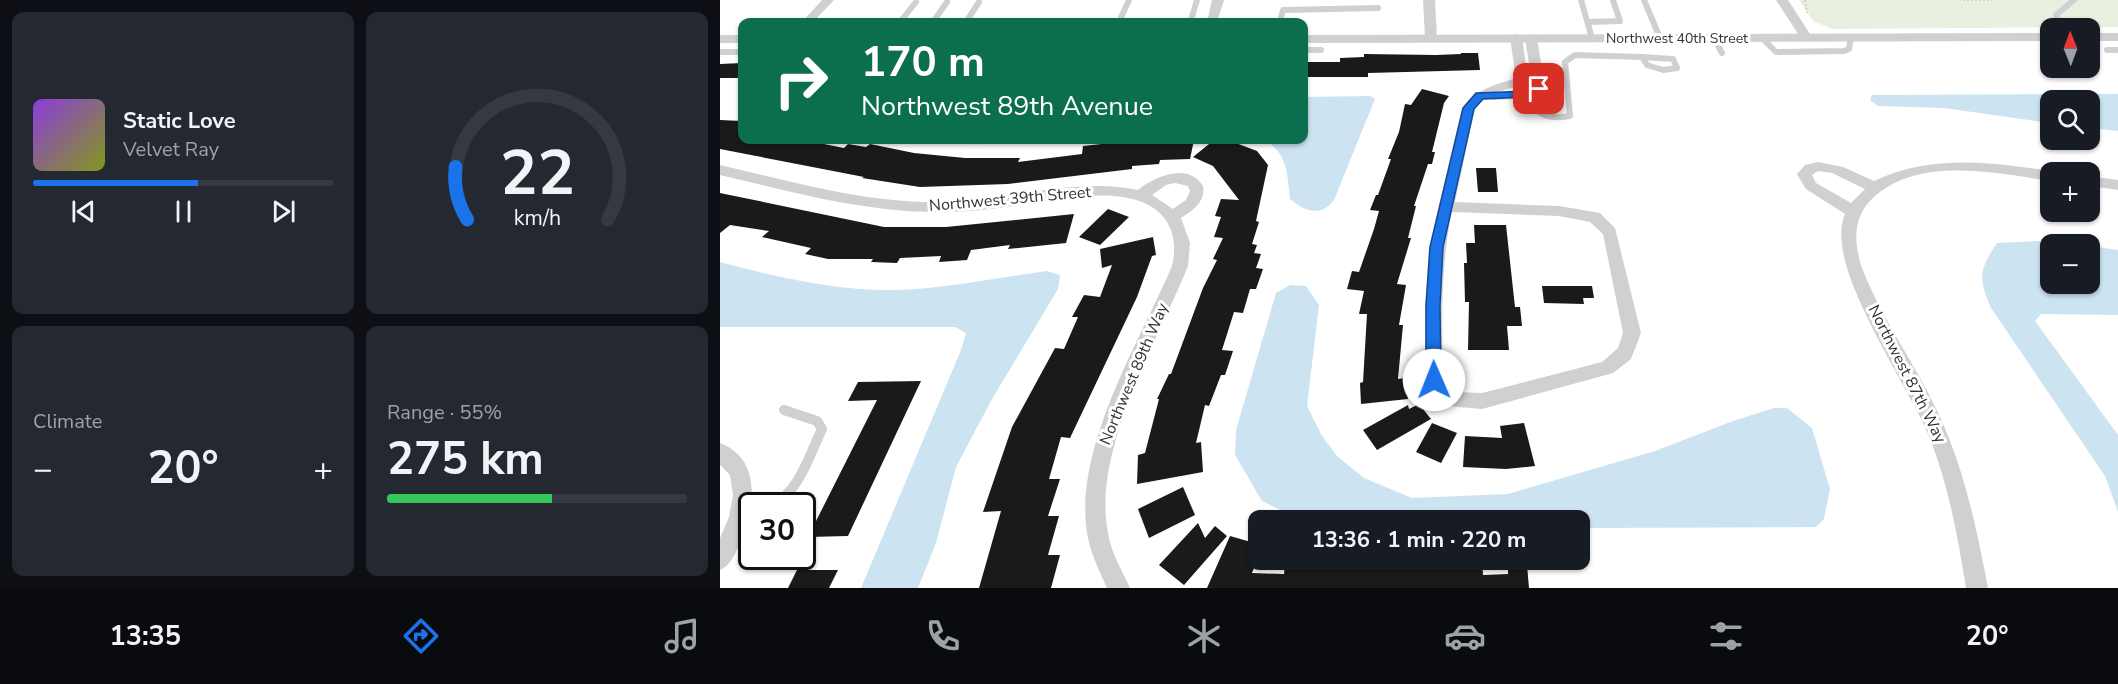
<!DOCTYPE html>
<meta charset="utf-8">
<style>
body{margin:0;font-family:"Nunito Sans",sans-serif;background:#242831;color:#f1f3f6;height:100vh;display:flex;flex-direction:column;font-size:22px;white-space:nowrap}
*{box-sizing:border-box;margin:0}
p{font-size:20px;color:#9ea1a6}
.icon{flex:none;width:33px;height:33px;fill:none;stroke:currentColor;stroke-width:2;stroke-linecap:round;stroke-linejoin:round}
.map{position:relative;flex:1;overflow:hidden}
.side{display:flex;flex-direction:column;gap:12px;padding:12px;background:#0d0f14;width:720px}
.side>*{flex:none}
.top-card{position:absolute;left:18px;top:18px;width:570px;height:126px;border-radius:12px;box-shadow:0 2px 4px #0004;background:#0b6e4f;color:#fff;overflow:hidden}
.needle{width:39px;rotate:359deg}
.buttons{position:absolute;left:1320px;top:18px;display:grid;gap:12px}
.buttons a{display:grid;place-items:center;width:60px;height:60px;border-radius:12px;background:#171b24;box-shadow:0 2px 4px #0004;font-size:30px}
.speed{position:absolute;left:18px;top:492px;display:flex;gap:12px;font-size:30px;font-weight:700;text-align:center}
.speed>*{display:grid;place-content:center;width:78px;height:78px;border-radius:50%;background:#171b24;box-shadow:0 2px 4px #0004;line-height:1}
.speed .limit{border:3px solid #111;border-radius:9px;background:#fff;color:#111}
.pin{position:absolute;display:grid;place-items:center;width:51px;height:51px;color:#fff;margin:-26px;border-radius:12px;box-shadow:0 3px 9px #0006}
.me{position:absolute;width:66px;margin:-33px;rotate:359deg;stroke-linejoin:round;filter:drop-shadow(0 0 4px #0008)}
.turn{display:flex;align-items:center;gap:21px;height:126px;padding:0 24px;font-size:27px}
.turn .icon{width:78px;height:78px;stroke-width:2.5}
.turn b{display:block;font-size:42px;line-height:51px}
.big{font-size:45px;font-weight:700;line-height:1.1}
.side .widget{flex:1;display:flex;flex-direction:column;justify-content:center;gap:9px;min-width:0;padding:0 21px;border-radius:12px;background:#242831}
.side .dial{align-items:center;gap:0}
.dial svg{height:156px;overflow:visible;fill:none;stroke:#363941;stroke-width:7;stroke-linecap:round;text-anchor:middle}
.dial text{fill:#f1f3f6;stroke:none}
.song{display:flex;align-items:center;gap:18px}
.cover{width:72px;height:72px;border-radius:9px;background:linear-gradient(135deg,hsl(270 70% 55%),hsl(70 70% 35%))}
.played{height:6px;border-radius:3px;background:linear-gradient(90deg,#1a73e8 55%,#363941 55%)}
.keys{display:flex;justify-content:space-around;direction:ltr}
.heat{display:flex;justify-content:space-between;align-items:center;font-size:33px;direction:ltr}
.charge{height:9px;border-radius:4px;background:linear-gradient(90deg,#34c759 55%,#363941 0)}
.side .tiles{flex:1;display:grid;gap:12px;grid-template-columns:repeat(2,1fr)}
.trip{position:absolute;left:528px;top:510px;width:342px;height:60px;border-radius:12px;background:#171b24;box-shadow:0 2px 4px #0004;font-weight:700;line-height:60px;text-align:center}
.tabs{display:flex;height:96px;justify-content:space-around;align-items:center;background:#090b0e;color:#9ea1a6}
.tabs .icon{width:42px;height:42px}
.tabs .current{color:#1a73e8}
.tabs b{font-size:27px;color:#f1f3f6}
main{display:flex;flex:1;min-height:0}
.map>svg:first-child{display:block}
.green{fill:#e9f0e0}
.water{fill:#cce3f1}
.building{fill:#1a1a1a}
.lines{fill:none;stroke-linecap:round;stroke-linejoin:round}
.path{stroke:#d0d0d0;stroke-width:2;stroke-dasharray:2 2;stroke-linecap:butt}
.service-far1{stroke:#d0d0d0;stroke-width:6}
.service{stroke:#d0d0d0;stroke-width:10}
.minor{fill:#d0d0d0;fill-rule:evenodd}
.tertiary{fill:#d0d0d0;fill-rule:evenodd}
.route{fill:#1a73e8;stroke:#114b97;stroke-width:1.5}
.labels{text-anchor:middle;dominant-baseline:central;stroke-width:6;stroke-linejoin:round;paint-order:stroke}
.far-street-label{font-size:14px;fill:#333;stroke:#fff}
.street-label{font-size:16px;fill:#333;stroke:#fff}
</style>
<main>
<section class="side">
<div class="tiles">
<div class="widget">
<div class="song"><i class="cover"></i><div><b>Static Love</b><p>Velvet Ray</p></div></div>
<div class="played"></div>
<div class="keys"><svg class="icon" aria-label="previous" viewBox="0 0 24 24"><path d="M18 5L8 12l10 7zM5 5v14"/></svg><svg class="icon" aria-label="pause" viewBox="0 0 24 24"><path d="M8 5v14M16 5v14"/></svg><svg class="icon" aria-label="next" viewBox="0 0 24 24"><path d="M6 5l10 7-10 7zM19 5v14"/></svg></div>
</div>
<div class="widget dial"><svg viewBox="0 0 100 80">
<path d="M14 69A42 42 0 1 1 86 69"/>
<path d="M14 69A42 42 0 0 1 8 42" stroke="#1a73e8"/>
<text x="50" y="56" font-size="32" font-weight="700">22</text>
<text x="50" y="72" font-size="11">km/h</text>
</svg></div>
<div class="widget"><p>Climate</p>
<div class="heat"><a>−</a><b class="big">20°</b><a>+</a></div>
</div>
<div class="widget"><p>Range · 55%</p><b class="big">275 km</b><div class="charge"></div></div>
</div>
</section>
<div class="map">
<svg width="1398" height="588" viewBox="0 0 1398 588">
<rect width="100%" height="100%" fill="#fff"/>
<path class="green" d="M1079,0H1398V27L1112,29L1093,21Z"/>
<g class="water">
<path d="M1398,94V131L1370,128V100H1330V123L1224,108L1158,106L1150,100L1152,95Z"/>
<path d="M650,96L655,99L614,200C601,218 584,211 570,199C567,173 568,155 545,140H584V97Z"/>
<path d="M201,140H322C282,143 240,148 201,140Z"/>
<path d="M1319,241L1352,244H1330V284H1370V246L1398,250V315L1321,314L1315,321L1398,435V512L1385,476L1271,308C1258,278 1259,270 1277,243Z"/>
<path d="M0,262C63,279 130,294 195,289C239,286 283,277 327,271L340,275L338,289L272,399L236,467L216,543L198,588H141L241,350L246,333L235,327H0Z"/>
<path d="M570,285L586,286L599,305L587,406L602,436L617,456L644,478L692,498L788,494L935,451L1013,421L1054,408H1067L1092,428L1110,489L1104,519L1096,527L860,528V520H581L542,501L515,455L516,430L556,293Z"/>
</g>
<g class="building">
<path d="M741,53H758L760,70L648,73V77H584V62H620V58L644,57V54L716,55L741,54Z"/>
<path d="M22,63V78H0V64Z"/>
<path d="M702,89L729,96L724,103L712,152H715L712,164H708L694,206H696L688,238H691L677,284L686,285L679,325H683L678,379L685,378L688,399L641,404L640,383L643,382L647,314H639L644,291L627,289L632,271L639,272L654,229L659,211L650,210L656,195H658L671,159H668L679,132L685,104L691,105Z"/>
<path d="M0,120L22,121V140H84L124,148L128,144L146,147L150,144L194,153L245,158H300L298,162L362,154L363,146L420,140H474L470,159L440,160L439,164L412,166V169L288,184L200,187L142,178L144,177L0,149Z"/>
<path d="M494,140L504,143L508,140L537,151L548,165L536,221L539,222L532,244L537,245L534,253L541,254L536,268L543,269L536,289H530L523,313L514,312L502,350L513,351L505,375H501L489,406L485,405L476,443L481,442L483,472L417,484L418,455L425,453L439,399H437L449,374H451L483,288L497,260L493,259L503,238L494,237L501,217L495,216L501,199L519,200L493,166L473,157Z"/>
<path d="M756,168H776L778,192H758Z"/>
<path d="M0,193L164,227H226L354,214L346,243L288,249L290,245L251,250L247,260L219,262L221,256L180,258L177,263L151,262L153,259H108L85,254L91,248L42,237L49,231L10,225L0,233Z"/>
<path d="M388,209L409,217L380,245L359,237Z"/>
<path d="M754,225H786L795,307H800L802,326H787L789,350H748L749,302H745L744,263H747L746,243H755Z"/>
<path d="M433,237L436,255L432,256L417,297L350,438L341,437L329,479H340L328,516H339L328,555H340L331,588H259L281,511L263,512L292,427L335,348L344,349L358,317H352L364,295L380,297L392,265L382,268L380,249Z"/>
<path d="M822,286H872L874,298H863L864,304L824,303Z"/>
<path d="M201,381L128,536L88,537L157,400L128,401L138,382Z"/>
<path d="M699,404L711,419L657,450L643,430L688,405L689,409Z"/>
<path d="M712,423L737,433L721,463L696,452Z"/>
<path d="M804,423L815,466L786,469L743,467L745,436L782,438L780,426Z"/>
<path d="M463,487L475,515L429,538L418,509Z"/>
<path d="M478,523L485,538L495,526L507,536L464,585L439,565Z"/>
<path d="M510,536L538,544V558L532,573L564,574L565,564L588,565V560H625V562L762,560L763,575L788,574V565H807L809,588H487Z"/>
<path d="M77,570H118L109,588H68Z"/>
</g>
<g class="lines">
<g class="path">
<path d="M1085,0L1087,13"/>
<path d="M1243,0H1272"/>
</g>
<g class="service-far1">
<path d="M861,0L872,38"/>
<path d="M924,0L940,38"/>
<path d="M471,20L477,0"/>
<path d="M180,22L196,2"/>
<path d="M213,22L227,2"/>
<path d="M246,22L259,2"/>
<path d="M399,22L409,0"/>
<path d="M560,22L563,10L658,8"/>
<path d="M868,22L900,21L893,0"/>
<path d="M1342,28L1336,15L1354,0"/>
<path d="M994,38L1002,53"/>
<path d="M1042,38L1056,52L1124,51L1129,49L1131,37"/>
<path d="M586,50H601"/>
<path d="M1387,50H1398"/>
<path d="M0,52H22"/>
<path d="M922,57L953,59L957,68L943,70L927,65Z"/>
<path d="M805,94C814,115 828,120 850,116L845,62L855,55L922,57"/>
<path d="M820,94L822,109L827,115"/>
</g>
<path class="service" d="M52,506C80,490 89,456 102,429L97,421L64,410"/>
<g class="minor">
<path d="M102,0H114L93,22H82Z"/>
<path d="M492,0H504L497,22H487Z"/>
<path d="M703,0H715L717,38L711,42L705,38Z"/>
<path d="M1056,0H1068L1092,37L1090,40H1082Z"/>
<path d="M796,34L802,38L810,91L813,90L805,38L811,34L817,38L826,94L820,98L773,100L767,97L755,108L735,202L839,206L880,213L895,228L921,333L911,359L893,373L762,409L727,406L717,398L708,385L705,380V306L709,247L742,108C756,89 775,85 796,78L790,38ZM797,86L798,91L778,92ZM732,212L839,216L870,222L883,234L903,333L898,348L882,362L762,393L737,392L729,388L723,378C722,322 720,268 732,212Z"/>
<path d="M1098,162L1123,167L1154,181C1199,160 1245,160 1294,166C1307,168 1321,169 1335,172H1330V181C1275,173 1200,156 1154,197C1133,215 1133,242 1142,268C1162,320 1197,366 1220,417C1245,472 1257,530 1268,588H1246C1238,538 1229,488 1211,441C1191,387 1102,266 1125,214L1086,189L1077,174L1085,165ZM1098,171L1112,173L1145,189L1131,203L1096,183L1092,175Z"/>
<path d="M0,165C74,182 148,204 224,202C285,200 359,177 418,190C435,176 468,162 483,186C486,202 472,211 461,218L470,243L468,266C437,343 372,450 388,533C391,553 402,570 410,588H387C379,570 370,552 367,533C354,447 419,343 452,266C459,237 449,211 419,201C384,189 341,200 306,204C274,209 242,213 211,212C139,211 69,191 0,175ZM455,183L468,186L470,191L466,200L453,209L432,195L446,185Z"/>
<path d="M1370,176L1398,180V190L1370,186Z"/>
<path d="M0,443C42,459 35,508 21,540C16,551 12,565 0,570V538L9,517L13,495L10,475L0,465Z"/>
</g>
<g class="tertiary">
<path d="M1330,33V41L584,43V35Z"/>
<rect x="1370" y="33" width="28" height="8"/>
<rect x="0" y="35" width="22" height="8"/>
</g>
</g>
<path class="route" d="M819,86L824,89V96L763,99L754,109L723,247L720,306L721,380L719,385L714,387L708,385L706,380V306L710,247L743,108L756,93L814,91L815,87Z"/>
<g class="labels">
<g class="far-street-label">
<text x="957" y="38">Northwest 40th Street</text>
</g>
<g class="street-label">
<text transform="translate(290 199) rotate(-5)">Northwest 39th Street</text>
<text transform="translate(414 374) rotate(-67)">Northwest 89th Way</text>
<text transform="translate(1187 374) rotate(63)">Northwest 87th Way</text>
</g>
</g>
</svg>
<div class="buttons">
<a><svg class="needle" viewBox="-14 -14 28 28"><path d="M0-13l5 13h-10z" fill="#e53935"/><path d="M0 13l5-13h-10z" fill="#9ea1a6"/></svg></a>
<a><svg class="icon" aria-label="search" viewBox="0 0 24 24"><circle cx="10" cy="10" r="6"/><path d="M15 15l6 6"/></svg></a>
<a>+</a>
<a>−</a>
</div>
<div class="speed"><div class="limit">30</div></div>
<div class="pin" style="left:819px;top:89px;background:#d93025"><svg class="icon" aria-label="arrive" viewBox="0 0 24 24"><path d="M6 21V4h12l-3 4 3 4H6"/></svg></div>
<svg class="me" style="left:714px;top:380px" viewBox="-20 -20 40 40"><circle r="19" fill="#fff"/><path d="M0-13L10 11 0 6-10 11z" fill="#1a73e8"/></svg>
<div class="trip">13:36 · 1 min · 220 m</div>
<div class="top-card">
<div class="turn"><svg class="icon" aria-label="right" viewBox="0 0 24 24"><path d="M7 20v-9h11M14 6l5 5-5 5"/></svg><div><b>170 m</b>Northwest 89th Avenue</div></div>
</div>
</div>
</main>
<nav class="tabs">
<b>13:35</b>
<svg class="icon current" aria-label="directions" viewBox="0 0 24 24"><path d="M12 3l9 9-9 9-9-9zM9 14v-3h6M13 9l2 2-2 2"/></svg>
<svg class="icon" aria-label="music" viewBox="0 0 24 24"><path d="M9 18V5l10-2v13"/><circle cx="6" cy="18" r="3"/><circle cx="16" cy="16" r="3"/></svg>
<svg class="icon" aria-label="phone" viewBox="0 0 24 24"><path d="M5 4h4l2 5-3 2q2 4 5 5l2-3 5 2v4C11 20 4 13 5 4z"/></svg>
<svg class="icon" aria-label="climate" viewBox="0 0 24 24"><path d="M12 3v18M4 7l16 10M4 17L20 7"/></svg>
<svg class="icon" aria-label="car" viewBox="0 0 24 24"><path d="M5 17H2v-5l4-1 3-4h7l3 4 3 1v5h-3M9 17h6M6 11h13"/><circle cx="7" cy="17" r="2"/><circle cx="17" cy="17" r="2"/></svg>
<svg class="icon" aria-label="filters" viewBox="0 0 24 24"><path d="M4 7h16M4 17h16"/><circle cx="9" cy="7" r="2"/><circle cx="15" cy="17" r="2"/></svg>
<b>20°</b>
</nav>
